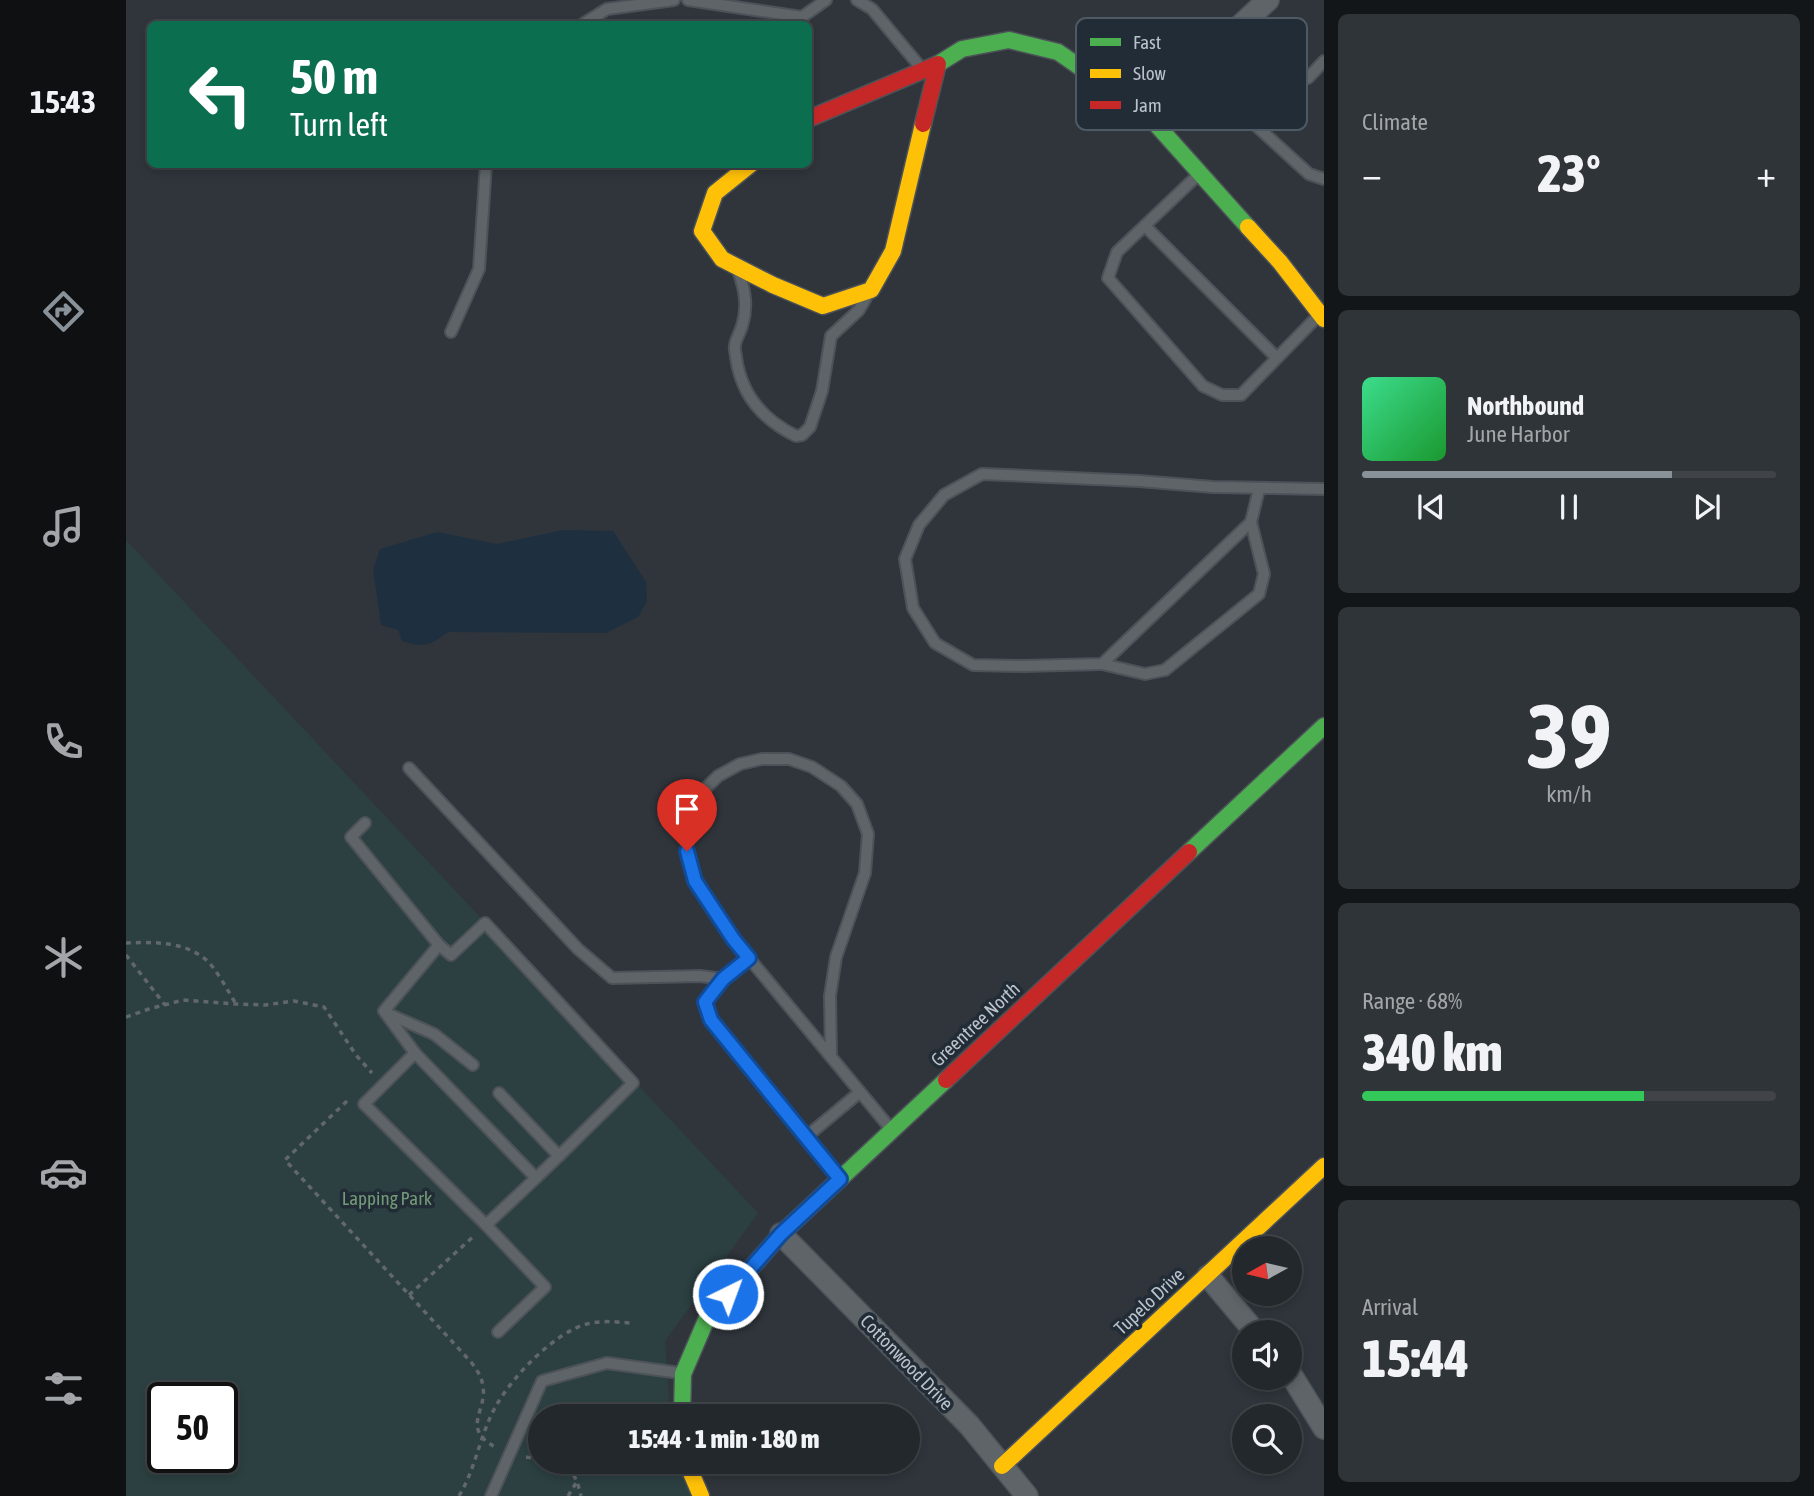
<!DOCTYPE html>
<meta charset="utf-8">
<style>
body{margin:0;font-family:"Asap Condensed",sans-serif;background:#2f3438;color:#f1f3f6;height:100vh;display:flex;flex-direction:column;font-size:26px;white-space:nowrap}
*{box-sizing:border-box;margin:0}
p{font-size:23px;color:#a3a6a9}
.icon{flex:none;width:38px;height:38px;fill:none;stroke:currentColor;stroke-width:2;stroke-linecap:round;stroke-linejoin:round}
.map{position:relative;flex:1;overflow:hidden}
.drawer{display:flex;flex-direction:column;gap:14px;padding:14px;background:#131618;width:490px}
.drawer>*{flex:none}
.guide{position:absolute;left:21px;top:21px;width:665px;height:147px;border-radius:10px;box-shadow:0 4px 10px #0003,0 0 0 2px #404448;background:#0b6e4f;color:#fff;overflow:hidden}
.needle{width:46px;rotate:262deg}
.tools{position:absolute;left:1106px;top:1236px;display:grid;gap:14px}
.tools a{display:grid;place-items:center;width:70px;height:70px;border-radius:50%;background:#23282c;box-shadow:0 4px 10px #0003,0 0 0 2px #404448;font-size:35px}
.speed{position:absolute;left:21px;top:1382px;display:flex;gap:14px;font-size:35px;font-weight:700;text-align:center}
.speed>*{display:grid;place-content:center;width:91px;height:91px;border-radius:50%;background:#23282c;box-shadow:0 4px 10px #0003,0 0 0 2px #404448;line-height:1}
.speed .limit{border:4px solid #111;border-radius:10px;background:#fff;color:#111}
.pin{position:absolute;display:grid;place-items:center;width:60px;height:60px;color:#fff;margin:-72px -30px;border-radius:50% 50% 50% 0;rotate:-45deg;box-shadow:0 0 7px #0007}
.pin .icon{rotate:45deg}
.me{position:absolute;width:77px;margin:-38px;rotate:42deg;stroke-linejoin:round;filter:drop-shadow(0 0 5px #0008)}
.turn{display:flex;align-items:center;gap:24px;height:147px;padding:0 28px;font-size:32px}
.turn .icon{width:91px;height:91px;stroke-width:2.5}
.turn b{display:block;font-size:49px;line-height:60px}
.big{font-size:52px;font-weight:800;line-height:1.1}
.drawer .card{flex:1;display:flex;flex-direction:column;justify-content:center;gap:10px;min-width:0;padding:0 24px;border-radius:10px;background:#2f3438}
.drawer .dial{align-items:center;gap:0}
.dial b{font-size:91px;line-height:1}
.song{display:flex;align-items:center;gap:21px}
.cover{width:84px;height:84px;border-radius:10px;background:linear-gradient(135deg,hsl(150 70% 55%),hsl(130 70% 35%))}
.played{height:7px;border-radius:4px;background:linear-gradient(90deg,#899199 75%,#404448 75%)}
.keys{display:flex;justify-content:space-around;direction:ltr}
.heat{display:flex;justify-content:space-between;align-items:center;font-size:38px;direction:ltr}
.charge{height:10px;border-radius:5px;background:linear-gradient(90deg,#34c759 68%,#404448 0)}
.trip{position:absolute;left:402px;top:1404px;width:392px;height:70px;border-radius:35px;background:#23282c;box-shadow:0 4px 10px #0003,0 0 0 2px #404448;font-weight:800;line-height:70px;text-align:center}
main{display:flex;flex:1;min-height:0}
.dock{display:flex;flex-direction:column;width:126px;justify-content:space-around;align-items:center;background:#0e1012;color:#a3a6a9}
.dock .icon{width:49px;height:49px}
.dock .active{color:#899199}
.dock b{font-size:32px;color:#f1f3f6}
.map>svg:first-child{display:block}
.green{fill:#2c4041;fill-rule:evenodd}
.water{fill:#1e2f3f}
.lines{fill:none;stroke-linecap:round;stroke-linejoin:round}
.lane-casing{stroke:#4c5258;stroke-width:14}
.street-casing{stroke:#4c5258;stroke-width:24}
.fast-casing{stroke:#4c5258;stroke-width:19}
.slow-casing{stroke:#4c5258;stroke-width:19}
.jam-casing{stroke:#4c5258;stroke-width:19}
.path{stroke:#61676b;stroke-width:3.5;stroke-dasharray:5 5;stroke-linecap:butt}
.lane{stroke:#5f6469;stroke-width:10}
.street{stroke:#5f6469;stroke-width:21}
.fast{stroke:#4caf50;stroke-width:16}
.slow{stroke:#ffc107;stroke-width:16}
.jam{stroke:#c62828;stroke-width:16}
.route-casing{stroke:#114b97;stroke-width:18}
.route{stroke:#1a73e8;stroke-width:12}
.labels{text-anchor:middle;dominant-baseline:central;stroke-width:7;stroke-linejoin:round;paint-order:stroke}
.street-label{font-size:19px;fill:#bac2cb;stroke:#212c36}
.park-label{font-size:19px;fill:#739a77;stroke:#212c36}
.key{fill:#212c36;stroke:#4f5963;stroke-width:2}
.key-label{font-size:19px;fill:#bac2cb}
</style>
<main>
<nav class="dock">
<b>15:43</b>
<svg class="icon active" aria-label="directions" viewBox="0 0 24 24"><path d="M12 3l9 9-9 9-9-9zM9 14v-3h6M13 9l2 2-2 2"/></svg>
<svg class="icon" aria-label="music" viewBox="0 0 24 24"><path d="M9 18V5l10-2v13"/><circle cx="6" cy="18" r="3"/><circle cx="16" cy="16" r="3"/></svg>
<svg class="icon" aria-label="phone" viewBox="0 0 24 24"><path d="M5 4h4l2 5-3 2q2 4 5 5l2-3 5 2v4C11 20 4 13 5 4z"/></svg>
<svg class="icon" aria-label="climate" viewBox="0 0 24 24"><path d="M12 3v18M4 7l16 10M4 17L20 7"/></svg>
<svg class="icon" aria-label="car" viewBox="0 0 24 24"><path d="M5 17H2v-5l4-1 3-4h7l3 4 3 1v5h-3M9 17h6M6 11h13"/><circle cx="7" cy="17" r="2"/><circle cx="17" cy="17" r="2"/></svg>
<svg class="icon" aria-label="filters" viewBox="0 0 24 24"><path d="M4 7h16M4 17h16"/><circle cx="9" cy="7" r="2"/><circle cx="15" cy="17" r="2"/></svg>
</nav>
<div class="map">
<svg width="1198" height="1496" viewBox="0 0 1198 1496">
<rect width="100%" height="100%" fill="#2f353b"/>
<path class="green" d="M0,540L632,1213L539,1341L544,1416H415V1461H556L572,1496H0ZM37,1398H96V1458H37Z"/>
<path class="water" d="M437,530L487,531L520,582L521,601L512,617L480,633L322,632C304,646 297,648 276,641L272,630L255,625L247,570L254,549L311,532L371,544Z"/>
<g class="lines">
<defs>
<g id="lane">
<path d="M562,0L676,17L700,0"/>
<path d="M731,0L746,9L796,69"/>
<path d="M457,24L481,9L548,0"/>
<path d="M1073,64L1126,122L1183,174L1198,179"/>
<path d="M1102,96L1182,78L1198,61"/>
<path d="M1073,174L991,252L982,278L1077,386L1096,395H1115L1192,316"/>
<path d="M1019,226L1151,358"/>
<path d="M613,273C619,291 622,307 616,326C614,333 609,340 609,346C608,350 610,354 610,357C615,394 637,420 670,436L676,435L684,427L696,391L705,336L733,310L740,298"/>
<path d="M325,332L353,269L360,164"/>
<path d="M1133,489L1125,522L976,664L897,666L847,665L809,643L787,608L779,559L793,525L818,495L856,474L1013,481L1087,487L1198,489"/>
<path d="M976,664L1019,674L1039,670L1133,594L1138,574L1125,522"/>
<path d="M283,768L452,949L486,978L574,976L597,979"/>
<path d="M239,823L225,837L313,945L325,955L359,923L507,1083L433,1156"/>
<path d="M623,958L597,979L579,1002L585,1020L712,1177"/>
<path d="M260,1013L308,1034L347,1065"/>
<path d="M289,1053L258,1011L313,945"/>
<path d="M705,1057L704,996L710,957L739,873L742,834L731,804L715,786L686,767L663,759H636L614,764L592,776L574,794L563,818L561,851L570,881L608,940L764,1128"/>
<path d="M373,1093L433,1156L410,1178"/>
<path d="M680,1137L734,1092"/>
<path d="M360,1225L410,1178L289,1053L238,1104L360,1225L419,1287L372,1332"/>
<path d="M365,1496L416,1381L481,1363L554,1373"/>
</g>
<g id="street">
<path d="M1020,113L1142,0"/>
<path d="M655,1234L843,1425L901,1496"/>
<path d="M1082,1276L1129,1332"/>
<path d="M1164,1373L1198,1428"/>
</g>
<g id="fast">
<path d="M812,64L836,49L883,40L932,52L1020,113L1122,227"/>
<path d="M1063,852L1198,726"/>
<path d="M556,1416L557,1374L581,1318L655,1234L820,1080"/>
</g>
<g id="slow">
<path d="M625,164L589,193L576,231L596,259L647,285L697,306L745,290L767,251L797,124"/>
<path d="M1122,227L1154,262L1198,319"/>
<path d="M560,1461L575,1496"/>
<path d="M876,1466L1198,1166"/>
</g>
<g id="jam">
<path d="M682,119L812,64L797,124"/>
<path d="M820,1080L1063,852"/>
</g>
</defs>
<use href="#lane" class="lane-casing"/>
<use href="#street" class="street-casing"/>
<use href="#fast" class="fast-casing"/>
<use href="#slow" class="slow-casing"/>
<use href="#jam" class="jam-casing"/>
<g class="path">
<path d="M0,943C26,942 57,941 79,959C89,966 103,993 110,1004"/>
<path d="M0,955L39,1005"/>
<path d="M0,1017L23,1009L57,1000L110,1004L139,1005L168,1001L198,1007L230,1055L246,1073"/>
<path d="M221,1101L159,1160L345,1362C351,1370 356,1377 357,1387C361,1411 335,1428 369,1447"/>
<path d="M283,1295L349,1235"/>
<path d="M400,1457L415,1459"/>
<path d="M424,1461L441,1464L451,1481L455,1496"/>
<path d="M333,1496C350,1468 354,1434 370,1406C386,1377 429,1332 461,1324C476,1320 490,1322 504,1323"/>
<path d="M442,1496L450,1483"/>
</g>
<use href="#lane" class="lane"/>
<use href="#street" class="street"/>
<use href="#fast" class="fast"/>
<use href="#slow" class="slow"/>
<use href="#jam" class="jam"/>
</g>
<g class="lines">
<defs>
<path id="route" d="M561,851L569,881L608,940L623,958L597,979L579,1002L585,1020L714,1179L655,1234L602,1294"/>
</defs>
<use href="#route" class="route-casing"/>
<use href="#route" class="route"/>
</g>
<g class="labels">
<g class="street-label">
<text transform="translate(849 1024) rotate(-43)">Greentree North</text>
<text transform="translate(1023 1301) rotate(-43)">Tupelo Drive</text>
<text transform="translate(781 1362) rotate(46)">Cottonwood Drive</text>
</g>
<g class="park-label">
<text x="261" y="1198">Lapping Park</text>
</g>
</g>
<rect x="950" y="18" width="231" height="112" rx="10" class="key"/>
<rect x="964" y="38" width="31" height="8" fill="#4caf50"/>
<rect x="964" y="69" width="31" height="9" fill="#ffc107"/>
<rect x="964" y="101" width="31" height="8" fill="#c62828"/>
<g class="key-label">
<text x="1007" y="49">Fast</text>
<text x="1007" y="80">Slow</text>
<text x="1007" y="112">Jam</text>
</g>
</svg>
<div class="tools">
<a><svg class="needle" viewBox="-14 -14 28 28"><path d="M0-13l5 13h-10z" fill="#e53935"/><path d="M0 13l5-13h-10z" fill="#a3a6a9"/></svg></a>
<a><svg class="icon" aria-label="sound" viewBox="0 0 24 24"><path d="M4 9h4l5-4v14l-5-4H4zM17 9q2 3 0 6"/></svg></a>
<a><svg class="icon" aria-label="search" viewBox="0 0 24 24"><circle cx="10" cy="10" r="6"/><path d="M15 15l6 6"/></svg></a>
</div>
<div class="speed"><div class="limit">50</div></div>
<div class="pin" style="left:561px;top:851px;background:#d93025"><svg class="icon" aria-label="arrive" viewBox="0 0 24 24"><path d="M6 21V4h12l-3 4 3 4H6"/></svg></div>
<svg class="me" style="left:602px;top:1294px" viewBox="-20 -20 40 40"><circle r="17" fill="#1a73e8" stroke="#fff" stroke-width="3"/><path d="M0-11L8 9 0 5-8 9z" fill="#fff"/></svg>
<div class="trip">15:44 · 1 min · 180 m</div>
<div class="guide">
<div class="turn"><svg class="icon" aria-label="left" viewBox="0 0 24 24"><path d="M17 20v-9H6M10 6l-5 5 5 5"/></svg><div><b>50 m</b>Turn left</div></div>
</div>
</div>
<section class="drawer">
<div class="card"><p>Climate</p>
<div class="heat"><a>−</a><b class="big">23°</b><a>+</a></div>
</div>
<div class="card">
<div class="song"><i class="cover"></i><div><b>Northbound</b><p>June Harbor</p></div></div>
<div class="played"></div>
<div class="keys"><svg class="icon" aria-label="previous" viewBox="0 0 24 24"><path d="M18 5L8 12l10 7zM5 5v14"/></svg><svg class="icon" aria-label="pause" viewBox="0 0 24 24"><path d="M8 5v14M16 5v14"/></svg><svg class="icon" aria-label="next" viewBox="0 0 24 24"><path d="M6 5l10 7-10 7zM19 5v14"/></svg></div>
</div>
<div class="card dial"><b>39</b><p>km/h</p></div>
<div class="card"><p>Range · 68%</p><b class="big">340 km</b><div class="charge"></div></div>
<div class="card"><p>Arrival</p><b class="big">15:44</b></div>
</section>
</main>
